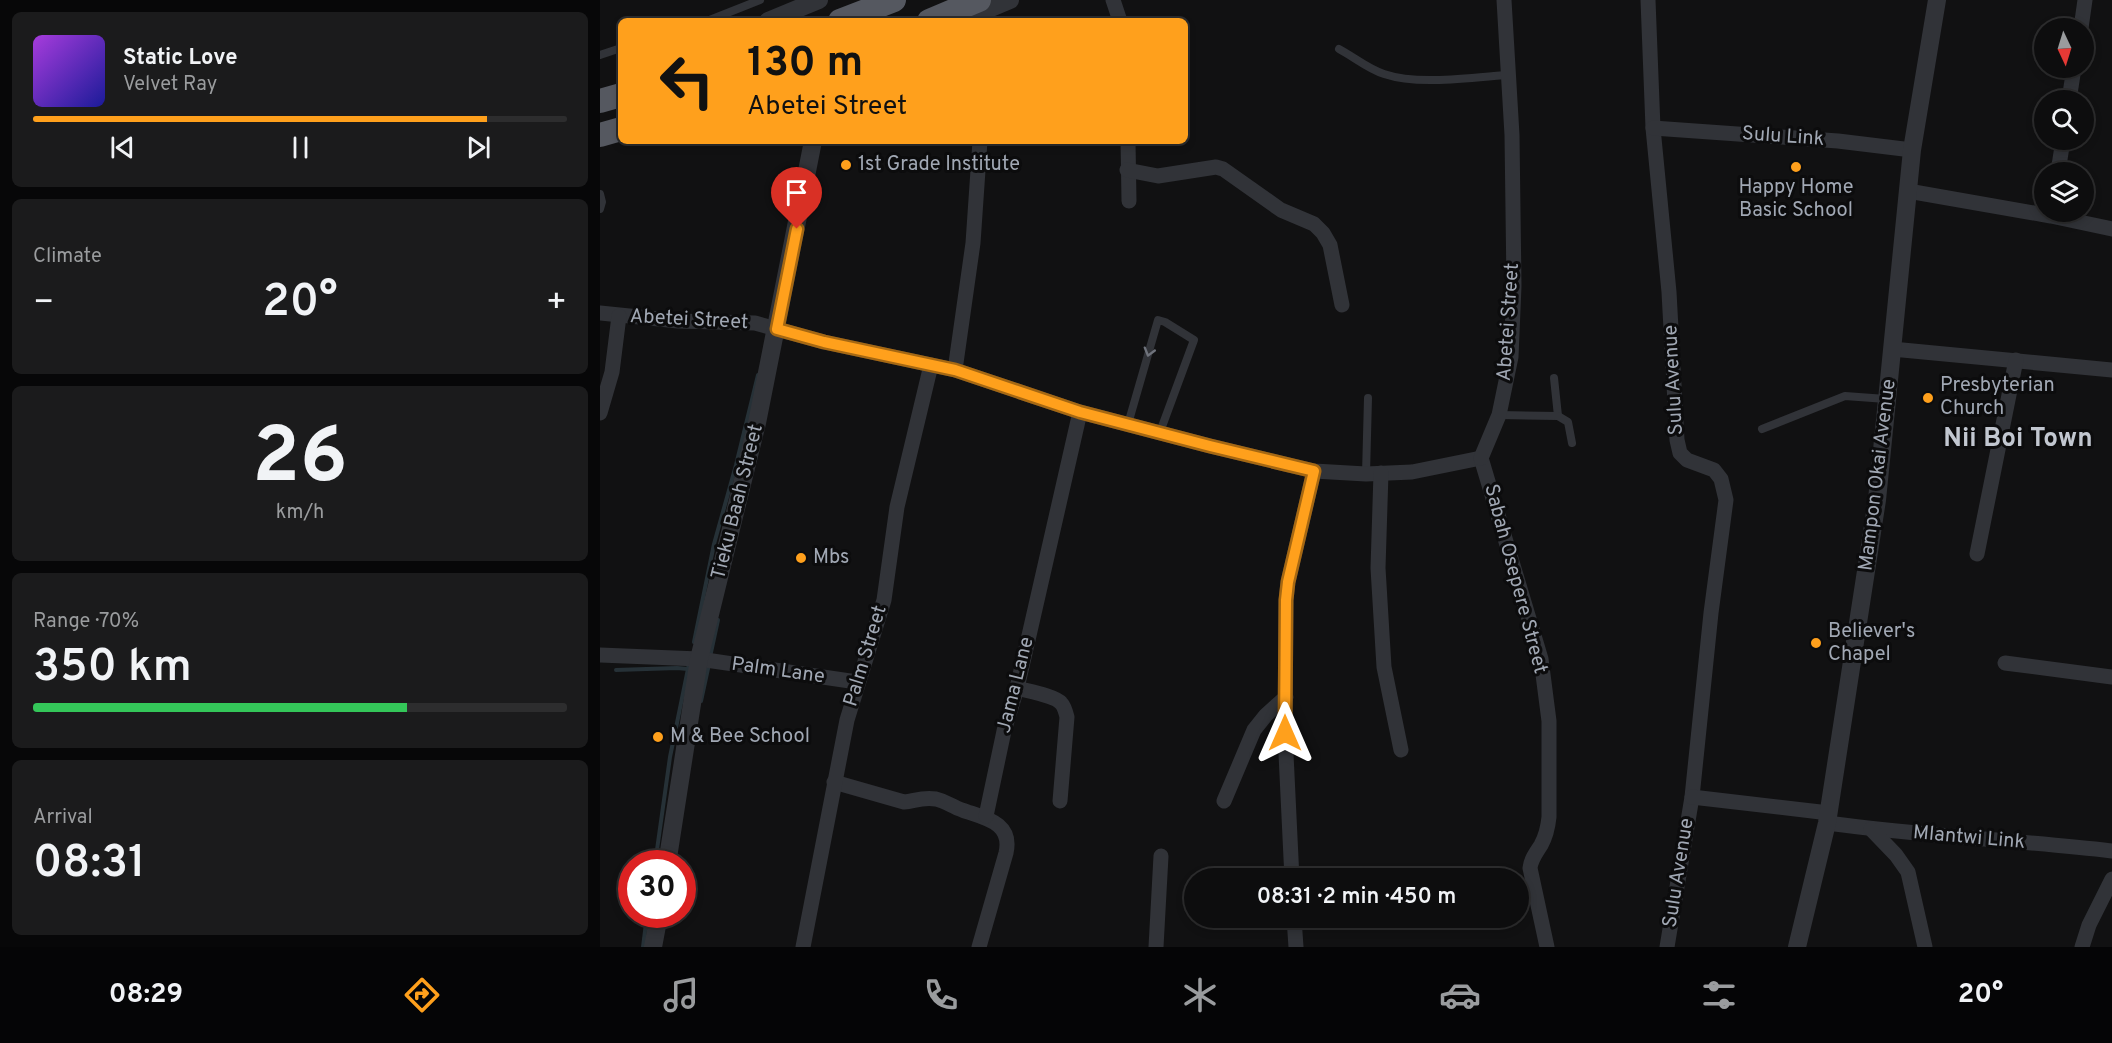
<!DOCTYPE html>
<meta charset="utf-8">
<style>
body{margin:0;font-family:Overpass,sans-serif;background:#1b1b1c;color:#f1f3f6;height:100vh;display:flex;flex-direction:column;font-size:22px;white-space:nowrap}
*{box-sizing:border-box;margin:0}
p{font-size:20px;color:#9a9c9e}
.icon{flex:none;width:33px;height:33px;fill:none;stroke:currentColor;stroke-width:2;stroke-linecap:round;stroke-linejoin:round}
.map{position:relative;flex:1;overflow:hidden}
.side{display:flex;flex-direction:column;gap:12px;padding:12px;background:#070708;width:600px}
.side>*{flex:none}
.banner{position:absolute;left:18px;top:18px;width:570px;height:126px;border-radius:9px;box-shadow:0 3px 9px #0003,0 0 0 2px #2d2d2e;background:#ffa01c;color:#111;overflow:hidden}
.needle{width:39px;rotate:176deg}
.controls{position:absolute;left:1434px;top:18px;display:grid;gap:12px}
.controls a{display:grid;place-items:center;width:60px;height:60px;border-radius:50%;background:#0d0d0e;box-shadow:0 3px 9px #0003,0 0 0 2px #2d2d2e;font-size:30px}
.speed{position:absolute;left:18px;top:850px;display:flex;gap:12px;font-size:30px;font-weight:700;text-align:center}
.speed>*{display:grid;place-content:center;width:78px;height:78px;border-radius:50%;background:#0d0d0e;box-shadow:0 3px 9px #0003,0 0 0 2px #2d2d2e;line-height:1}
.speed .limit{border:9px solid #d22;background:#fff;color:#111}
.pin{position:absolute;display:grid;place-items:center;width:51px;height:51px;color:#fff;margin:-62px -26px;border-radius:50% 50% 50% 0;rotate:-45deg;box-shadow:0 0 6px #0007}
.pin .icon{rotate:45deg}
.me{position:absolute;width:66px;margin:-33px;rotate:0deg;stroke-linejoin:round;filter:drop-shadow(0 0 4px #0008)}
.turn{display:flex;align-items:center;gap:21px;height:126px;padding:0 30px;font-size:27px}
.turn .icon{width:78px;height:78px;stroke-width:2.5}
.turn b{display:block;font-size:42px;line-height:51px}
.big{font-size:45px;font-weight:600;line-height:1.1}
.side .widget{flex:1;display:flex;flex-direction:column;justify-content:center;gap:9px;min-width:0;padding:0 21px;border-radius:9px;background:#1b1b1c}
.side .dial{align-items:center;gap:0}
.dial b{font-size:78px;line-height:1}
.song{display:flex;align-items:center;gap:18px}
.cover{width:72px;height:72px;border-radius:9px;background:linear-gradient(135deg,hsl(280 70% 55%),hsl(240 70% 35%))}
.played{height:6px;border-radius:3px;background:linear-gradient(90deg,#ffa01c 85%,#2d2d2e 85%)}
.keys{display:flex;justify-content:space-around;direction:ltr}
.heat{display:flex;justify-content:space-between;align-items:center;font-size:33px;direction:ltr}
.charge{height:9px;border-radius:4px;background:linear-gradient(90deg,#34c759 70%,#2d2d2e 0)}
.trip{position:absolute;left:584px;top:868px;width:345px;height:60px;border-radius:30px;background:#0d0d0e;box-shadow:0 3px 9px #0003,0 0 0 2px #2d2d2e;font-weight:600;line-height:60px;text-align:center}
.dock{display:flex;height:96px;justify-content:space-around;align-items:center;background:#050506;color:#9a9c9e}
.dock .icon{width:42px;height:42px}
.dock .active{color:#ffa01c}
.dock b{font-size:27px;color:#f1f3f6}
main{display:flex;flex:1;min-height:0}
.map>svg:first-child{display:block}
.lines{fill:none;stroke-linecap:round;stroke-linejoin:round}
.stream{stroke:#263137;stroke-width:4}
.service{stroke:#313338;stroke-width:8}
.minor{stroke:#313338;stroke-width:15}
.tertiary{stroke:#313338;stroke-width:18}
.trunk{stroke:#555860;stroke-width:24}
.oneway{stroke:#6f737c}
.route-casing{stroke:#a66812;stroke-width:15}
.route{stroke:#ffa01c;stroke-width:10}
.poi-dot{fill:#ffa01c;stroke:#0c0c0d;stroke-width:2}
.labels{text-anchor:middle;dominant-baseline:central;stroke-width:6;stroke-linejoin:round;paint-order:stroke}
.street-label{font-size:20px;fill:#a1a8b4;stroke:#0c0c0d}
.poi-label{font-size:20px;fill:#a1a8b4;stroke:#0c0c0d;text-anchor:start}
.district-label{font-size:26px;font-weight:bold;fill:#c2c7d0;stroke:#0c0c0d}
</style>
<main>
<section class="side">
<div class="widget">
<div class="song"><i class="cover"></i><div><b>Static Love</b><p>Velvet Ray</p></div></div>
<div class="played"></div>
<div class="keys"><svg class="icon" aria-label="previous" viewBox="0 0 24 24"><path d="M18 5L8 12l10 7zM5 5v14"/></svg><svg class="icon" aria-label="pause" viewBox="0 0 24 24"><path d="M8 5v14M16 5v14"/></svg><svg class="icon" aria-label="next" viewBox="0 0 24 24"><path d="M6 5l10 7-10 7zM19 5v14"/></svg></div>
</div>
<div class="widget"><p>Climate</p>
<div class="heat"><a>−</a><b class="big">20°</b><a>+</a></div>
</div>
<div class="widget dial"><b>26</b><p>km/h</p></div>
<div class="widget"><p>Range · 70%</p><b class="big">350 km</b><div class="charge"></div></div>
<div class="widget"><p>Arrival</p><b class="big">08:31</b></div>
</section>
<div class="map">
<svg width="1512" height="947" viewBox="0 0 1512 947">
<rect width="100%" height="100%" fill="#111112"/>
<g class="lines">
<g class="stream">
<path d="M94,642L114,544L136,465L158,375"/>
<path d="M110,657L118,620"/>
<path d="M16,670L77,668L88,669"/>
<path d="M101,701L109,664"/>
<path d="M55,864L70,757L89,664"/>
<path d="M43,947L47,915"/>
</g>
<g class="service">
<path d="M107,21L160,0"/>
<path d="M739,49C754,57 768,69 784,74C820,86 870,77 908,75"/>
<path d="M0,55L21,48"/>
<path d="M0,194L2,202L0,209"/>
<path d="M954,378L958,416"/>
<path d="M899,415L958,416L968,422L972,443"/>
<path d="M528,424L558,320L565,322L594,340L560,432"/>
<path d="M1162,429L1245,396L1286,399"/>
<path d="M766,474L768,398"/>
</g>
<g class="minor">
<path d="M513,0L520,21"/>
<path d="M1048,0L1053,128L1069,292L1077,440L1080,453L1087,460L1114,470L1121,479L1126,500L1111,613L1092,797L1067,947"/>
<path d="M1481,28L1485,0"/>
<path d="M1469,100L1474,68"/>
<path d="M1053,128L1238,141L1312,150"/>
<path d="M528,141L529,201"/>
<path d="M527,170L558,176L616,167L623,169L681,210L714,224L723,233L730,245L742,305"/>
<path d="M1458,172L1463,140"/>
<path d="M1308,191L1451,216L1512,229"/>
<path d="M0,313L78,321L155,323L224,342L355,370L480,412L610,446L714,471L766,474L812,472L881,458"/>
<path d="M1292,349L1512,370"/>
<path d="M355,370L373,243L380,141"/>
<path d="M0,413L12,372L19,316"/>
<path d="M881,458L941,659L949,721V817C948,827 946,836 941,845C936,853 931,859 930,868L947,947"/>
<path d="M881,458L899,415L911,357L914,286L912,135L904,0"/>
<path d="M781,473L778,568L784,667L801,750"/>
<path d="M1377,554L1416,360"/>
<path d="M0,655L99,659L257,682"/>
<path d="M1405,663L1512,677"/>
<path d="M417,688C427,691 455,696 461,703C464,706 466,713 467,717L460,801"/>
<path d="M234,782L304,802C315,801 321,797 336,799C345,801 353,807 362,810C384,818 413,822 406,853L379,947"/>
<path d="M1092,797L1229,813"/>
<path d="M624,801L654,730L666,715L686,697"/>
<path d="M386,816L404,731L417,688L480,412"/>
<path d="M1227,823C1322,836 1417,840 1512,851"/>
<path d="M1271,829L1296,855L1308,872L1325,947"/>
<path d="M692,879L685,733L686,600L688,582L714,471"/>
<path d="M694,918L696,947"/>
<path d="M203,947L247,720L284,600L297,507L331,365"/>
<path d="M556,947L561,856"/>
<path d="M1482,947L1489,925L1512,879"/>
</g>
<g class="tertiary">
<path d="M168,21L219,0"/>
<path d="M360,21L410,0"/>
<path d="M67,864L99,659L157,423L213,141"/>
<path d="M53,947L59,915"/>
<path d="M1197,947L1227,823L1277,500L1312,150L1337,0"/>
</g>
<g class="trunk">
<path d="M240,21L294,0"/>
<path d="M329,21L379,0"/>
<path d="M0,101L21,95"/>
<path d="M0,135L21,129"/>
</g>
</g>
<defs><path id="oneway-chevron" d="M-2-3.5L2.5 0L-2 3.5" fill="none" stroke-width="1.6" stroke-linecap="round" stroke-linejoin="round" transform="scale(1.5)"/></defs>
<use class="oneway" href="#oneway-chevron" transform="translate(549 352) rotate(106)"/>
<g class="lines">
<defs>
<path id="route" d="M197,229L177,329L224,342L355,370L480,412L610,446L714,471L688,582L686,600L685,733"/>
</defs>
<use href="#route" class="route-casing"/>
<use href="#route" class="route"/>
</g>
<g class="poi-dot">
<circle cx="246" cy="165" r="6"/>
<circle cx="1196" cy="167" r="6"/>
<circle cx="1328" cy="398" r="6"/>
<circle cx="201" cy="558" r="6"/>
<circle cx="1216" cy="643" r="6"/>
<circle cx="58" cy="737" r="6"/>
</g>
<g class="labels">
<g class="street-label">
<text transform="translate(1183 137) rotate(4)">Sulu Link</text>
<text transform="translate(89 320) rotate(3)">Abetei Street</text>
<text transform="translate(909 322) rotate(-86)">Abetei Street</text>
<text transform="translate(1074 380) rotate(-93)">Sulu Avenue</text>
<text transform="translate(1278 475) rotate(-83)">Mampon Okai Avenue</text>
<text transform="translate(138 502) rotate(-76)">Tieku Baah Street</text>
<text transform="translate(915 579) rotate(75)">Sabah Osepere Street</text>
<text transform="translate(266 656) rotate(-73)">Palm Street</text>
<text transform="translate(178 671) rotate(8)">Palm Lane</text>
<text transform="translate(416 685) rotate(-76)">Jama Lane</text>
<text transform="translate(1369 838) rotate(5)">Mlantwi Link</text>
<text transform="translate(1079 873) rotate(-81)">Sulu Avenue</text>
</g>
<g class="poi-label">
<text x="258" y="165">1st Grade Institute</text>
<text x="1196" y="188" text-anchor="middle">Happy Home<tspan x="1196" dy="23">Basic School</tspan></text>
<text x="1340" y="386">Presbyterian<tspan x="1340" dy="23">Church</tspan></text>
<text x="213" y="558">Mbs</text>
<text x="1228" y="632">Believer's<tspan x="1228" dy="23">Chapel</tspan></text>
<text x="70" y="737">M &amp; Bee School</text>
</g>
<g class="district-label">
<text x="1418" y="439">Nii Boi Town</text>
</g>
</g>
</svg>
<div class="controls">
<a><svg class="needle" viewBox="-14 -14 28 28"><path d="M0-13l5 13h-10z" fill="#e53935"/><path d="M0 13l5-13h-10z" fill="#9a9c9e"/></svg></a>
<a><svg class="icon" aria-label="search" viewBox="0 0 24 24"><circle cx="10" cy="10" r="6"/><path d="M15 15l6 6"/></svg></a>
<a><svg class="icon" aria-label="layers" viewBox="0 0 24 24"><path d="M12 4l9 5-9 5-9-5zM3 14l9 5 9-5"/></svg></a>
</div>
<div class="speed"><div class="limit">30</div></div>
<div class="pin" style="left:197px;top:229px;background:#d93025"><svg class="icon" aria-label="arrive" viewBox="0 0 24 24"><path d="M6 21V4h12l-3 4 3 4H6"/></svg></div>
<svg class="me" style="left:685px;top:733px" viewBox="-20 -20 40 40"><path d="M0-17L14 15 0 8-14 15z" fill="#ffa01c" stroke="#fff" stroke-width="4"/></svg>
<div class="trip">08:31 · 2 min · 450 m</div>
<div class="banner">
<div class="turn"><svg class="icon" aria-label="left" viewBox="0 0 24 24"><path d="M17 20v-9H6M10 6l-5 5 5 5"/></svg><div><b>130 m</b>Abetei Street</div></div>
</div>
</div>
</main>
<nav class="dock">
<b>08:29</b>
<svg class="icon active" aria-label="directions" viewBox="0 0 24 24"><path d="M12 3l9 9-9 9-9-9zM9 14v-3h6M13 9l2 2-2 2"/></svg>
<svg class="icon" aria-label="music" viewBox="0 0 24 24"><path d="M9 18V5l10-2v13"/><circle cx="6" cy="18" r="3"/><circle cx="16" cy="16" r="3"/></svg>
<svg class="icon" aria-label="phone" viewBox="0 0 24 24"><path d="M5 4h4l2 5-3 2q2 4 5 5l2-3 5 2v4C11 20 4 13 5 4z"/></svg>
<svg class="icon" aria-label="climate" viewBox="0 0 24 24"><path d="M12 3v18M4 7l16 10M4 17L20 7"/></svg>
<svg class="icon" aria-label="car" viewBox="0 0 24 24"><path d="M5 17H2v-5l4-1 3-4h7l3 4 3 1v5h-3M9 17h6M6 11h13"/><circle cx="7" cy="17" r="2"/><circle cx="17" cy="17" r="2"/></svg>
<svg class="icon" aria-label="filters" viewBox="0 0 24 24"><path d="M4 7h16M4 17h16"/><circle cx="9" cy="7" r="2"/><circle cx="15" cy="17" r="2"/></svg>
<b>20°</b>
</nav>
